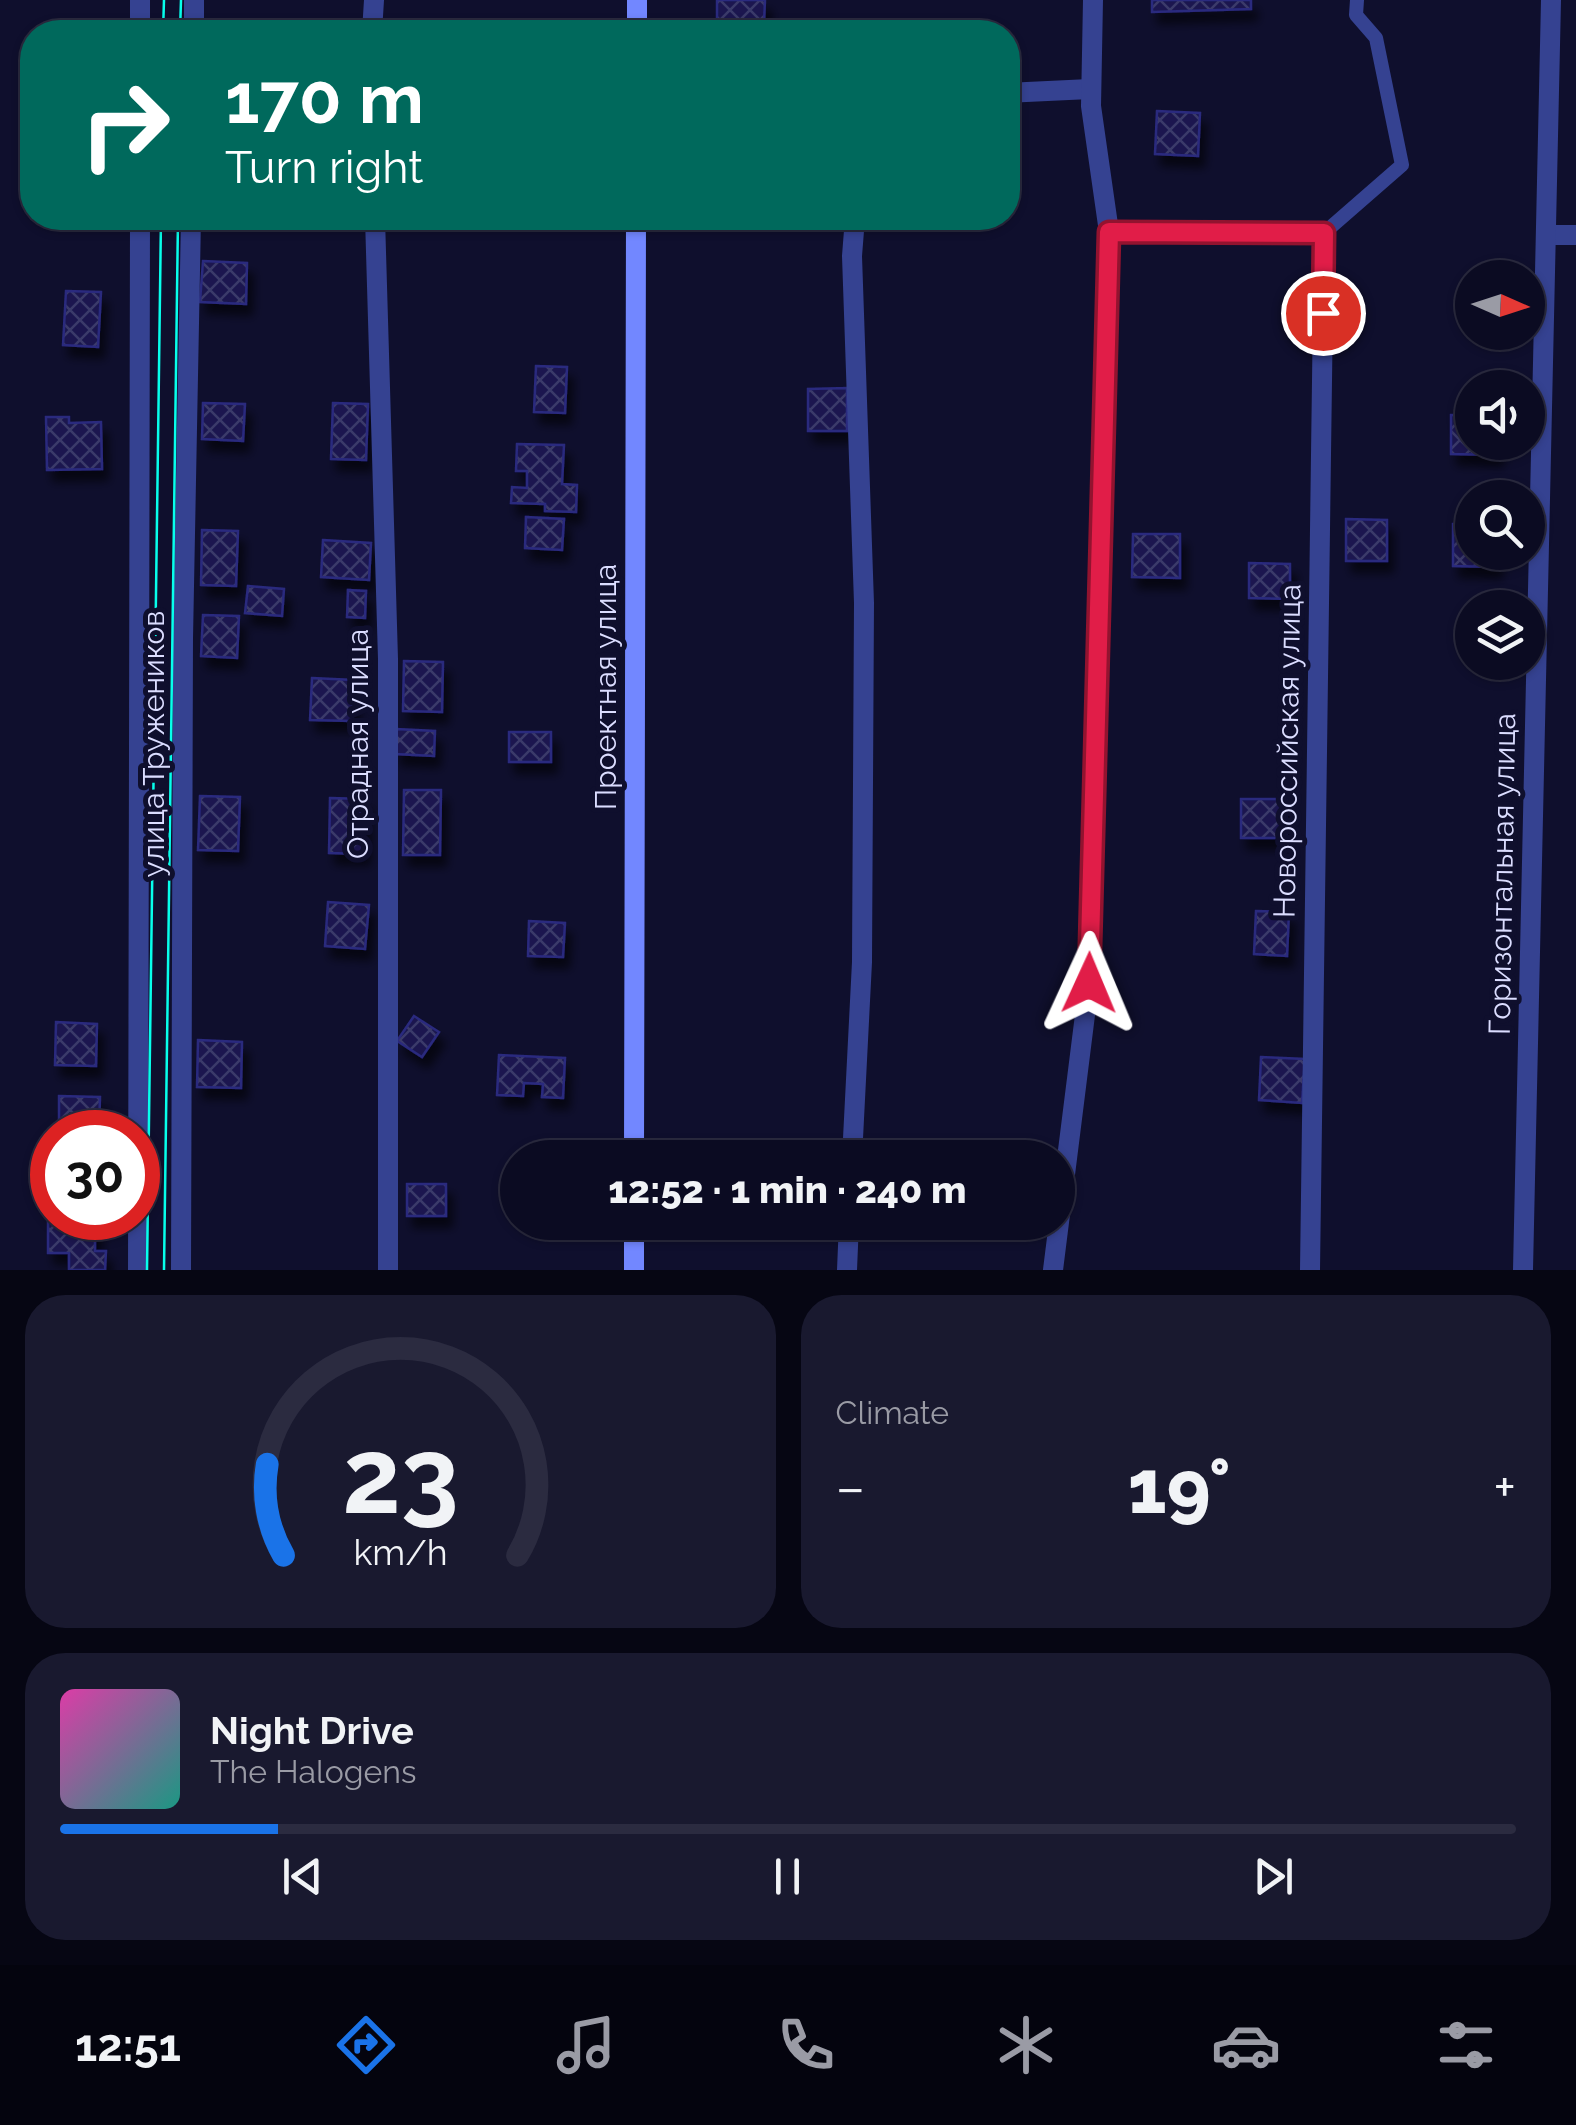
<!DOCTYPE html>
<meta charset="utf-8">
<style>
body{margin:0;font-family:Raleway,sans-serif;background:#19192f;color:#f1f3f6;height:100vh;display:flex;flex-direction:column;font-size:38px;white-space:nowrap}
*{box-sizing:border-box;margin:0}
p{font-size:32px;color:#9a9ba5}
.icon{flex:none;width:55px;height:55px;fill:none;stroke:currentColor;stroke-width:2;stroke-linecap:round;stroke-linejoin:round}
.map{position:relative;height:1270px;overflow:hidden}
.sheet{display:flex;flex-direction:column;gap:25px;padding:25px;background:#060613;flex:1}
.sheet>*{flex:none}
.guide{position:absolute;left:20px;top:20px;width:1000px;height:210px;border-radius:40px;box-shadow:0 2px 8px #0004,0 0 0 2px #2b2b40;background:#00695c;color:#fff;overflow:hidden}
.needle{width:65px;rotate:93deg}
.tools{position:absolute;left:1455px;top:260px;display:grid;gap:20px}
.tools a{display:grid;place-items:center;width:90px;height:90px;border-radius:50%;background:#0b0b22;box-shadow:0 2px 8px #0004,0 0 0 2px #2b2b40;font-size:50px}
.speed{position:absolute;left:30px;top:1110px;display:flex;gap:20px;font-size:50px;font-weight:700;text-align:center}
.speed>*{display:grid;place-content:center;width:130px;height:130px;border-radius:50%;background:#0b0b22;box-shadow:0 2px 8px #0004,0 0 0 2px #2b2b40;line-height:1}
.speed .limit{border:15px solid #d22;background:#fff;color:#111}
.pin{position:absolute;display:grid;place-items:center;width:85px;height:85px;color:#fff;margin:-42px;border:5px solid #fff;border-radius:50%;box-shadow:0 2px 10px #0007}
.me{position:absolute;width:110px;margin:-55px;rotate:1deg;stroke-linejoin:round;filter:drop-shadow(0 0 8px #0008)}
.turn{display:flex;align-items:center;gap:35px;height:210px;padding:0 40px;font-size:45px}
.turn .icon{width:130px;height:130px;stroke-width:2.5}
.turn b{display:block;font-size:70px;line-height:85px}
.big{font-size:75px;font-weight:800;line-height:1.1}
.sheet .tile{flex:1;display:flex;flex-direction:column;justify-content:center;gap:15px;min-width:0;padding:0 35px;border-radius:40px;background:#19192f}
.sheet .dial{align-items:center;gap:0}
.dial svg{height:260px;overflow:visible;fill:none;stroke:#2b2b40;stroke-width:7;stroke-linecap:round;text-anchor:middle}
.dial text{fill:#f1f3f6;stroke:none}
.song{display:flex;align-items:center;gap:30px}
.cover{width:120px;height:120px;border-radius:15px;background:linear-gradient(135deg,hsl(320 70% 55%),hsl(170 70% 35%))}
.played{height:10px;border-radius:5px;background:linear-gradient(90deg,#1a73e8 15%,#2b2b40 15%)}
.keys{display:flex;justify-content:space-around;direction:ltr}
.heat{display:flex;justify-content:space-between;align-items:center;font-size:55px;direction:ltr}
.sheet .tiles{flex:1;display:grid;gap:25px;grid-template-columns:1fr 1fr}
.tile:last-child{grid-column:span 2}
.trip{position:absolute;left:500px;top:1140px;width:575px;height:100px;border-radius:50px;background:#0b0b22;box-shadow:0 2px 8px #0004,0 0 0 2px #2b2b40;font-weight:800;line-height:100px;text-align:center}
.tabs{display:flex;height:160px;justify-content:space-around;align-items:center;background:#04040e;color:#9a9ba5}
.tabs .icon{width:70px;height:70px}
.tabs .active{color:#1a73e8}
.tabs b{font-size:45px;color:#f1f3f6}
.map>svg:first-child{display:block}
.building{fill:url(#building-cross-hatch);stroke:#2a297e;stroke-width:2.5;filter:url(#shadow)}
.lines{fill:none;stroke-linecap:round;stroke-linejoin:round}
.service{stroke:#354291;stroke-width:14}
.minor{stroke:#354291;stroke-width:20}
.secondary{stroke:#7287ff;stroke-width:20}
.tram{stroke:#07ffec;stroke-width:2.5}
.route-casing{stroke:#92132f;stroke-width:25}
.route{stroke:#e11d48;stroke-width:18}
.labels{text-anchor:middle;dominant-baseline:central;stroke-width:10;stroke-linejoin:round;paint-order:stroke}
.street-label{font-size:30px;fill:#dbddff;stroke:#0f0f2d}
</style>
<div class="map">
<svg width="1576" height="1270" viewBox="0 0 1576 1270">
<defs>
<pattern id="building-cross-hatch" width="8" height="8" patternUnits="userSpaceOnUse" patternTransform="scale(2.5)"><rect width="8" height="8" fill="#1a1950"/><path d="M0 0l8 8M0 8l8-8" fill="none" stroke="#3b3a6a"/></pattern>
<filter id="shadow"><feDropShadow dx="6" dy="11" stdDeviation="5" flood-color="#0009"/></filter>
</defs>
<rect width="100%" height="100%" fill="#0f0f2d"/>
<g class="building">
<path d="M717,0H765L764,23L717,22Z"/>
<path d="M1152,0H1251V9L1152,12Z"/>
<path d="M1157,111L1200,113L1198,156L1155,154Z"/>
<path d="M203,261L247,263L246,304L200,302Z"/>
<path d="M66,291L101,292L98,347L63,345Z"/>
<path d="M536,366L567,367L565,413L534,412Z"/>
<path d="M847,388V431H808V389Z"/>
<path d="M203,403L245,404L243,441L202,439Z"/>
<path d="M333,403L368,404L366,460L331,459Z"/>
<path d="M1451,415H1472V442H1497V455L1451,454Z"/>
<path d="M46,417H69V423L101,422L102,469L47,470Z"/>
<path d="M517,444L564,445L562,484L577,485L576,512L545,511V504L511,503L512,487L527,488V471H516Z"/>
<path d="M526,517L564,519L562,550L525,548Z"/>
<path d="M1346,519L1387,520V561H1346Z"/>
<path d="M1453,524H1472V552H1496V567L1453,566Z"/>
<path d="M202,530L238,531L236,586L201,585Z"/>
<path d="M1133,534H1180V578L1132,577Z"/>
<path d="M323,540L371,543L369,580L321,577Z"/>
<path d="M1249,563L1290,564V599L1249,598Z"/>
<path d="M248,586L284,589L282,616L245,613Z"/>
<path d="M348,590L366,591L365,618L347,617Z"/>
<path d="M203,615L239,616L237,658L201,656Z"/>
<path d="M404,661L443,662L442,712L403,711Z"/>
<path d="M312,678L354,680L352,721L310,720Z"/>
<path d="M396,729L435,731L434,756L395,754Z"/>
<rect x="509" y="732" width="42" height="30"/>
<path d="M404,790H441L440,855H403Z"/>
<path d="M200,796L240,797L238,851L198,850Z"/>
<path d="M330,798L365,799L364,854L329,853Z"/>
<rect x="1241" y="799" width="45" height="39"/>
<path d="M328,902L369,905L365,949L325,946Z"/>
<path d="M1256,911L1289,912L1287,956L1254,954Z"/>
<path d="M529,921L565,923L563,957L528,956Z"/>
<path d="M414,1016L439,1032L422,1057L397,1041Z"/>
<path d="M56,1022L97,1024L96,1066L55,1065Z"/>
<path d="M198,1040L242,1042L241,1088L197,1087Z"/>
<path d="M499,1055L565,1058L563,1098L542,1097L543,1084L524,1083L523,1096L497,1095Z"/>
<path d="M1261,1057L1305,1059L1302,1103L1259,1100Z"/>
<path d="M59,1096L100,1097L99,1132H59Z"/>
<rect x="407" y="1184" width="39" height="32"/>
<path d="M48,1217L95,1218V1251H106L105,1270H69V1253H48Z"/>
</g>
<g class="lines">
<path class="service" d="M1109,232L1324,233L1402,165L1376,38L1356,15L1357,0"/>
<g class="minor">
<path d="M140,0V32"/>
<path d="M194,32V0"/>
<path d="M372,32L374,0"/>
<path d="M1008,93L1090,89"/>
<path d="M375,218L388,659V1270"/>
<path d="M1547,235H1576"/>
<path d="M852,1158L862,962L864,603L852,256L855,218"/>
<path d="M138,1270L140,218"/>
<path d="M181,1270L183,639L191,218"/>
<path d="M847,1270L849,1222"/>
<path d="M1053,1270L1089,983L1109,232L1091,106L1093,0"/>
<path d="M1310,1270L1324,233"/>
<path d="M1523,1270L1551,0"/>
</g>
<g class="secondary">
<path d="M637,32V0"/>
<path d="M634,1158L636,218"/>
<path d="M634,1270V1222"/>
</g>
<g class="tram">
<path d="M163,32L164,0"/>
<path d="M180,32L181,0"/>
<path d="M147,1270L161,218"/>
<path d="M164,1270L178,218"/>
</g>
</g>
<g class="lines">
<defs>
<path id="route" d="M1089,983L1109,232L1324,233L1323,313"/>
</defs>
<use href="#route" class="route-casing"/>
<use href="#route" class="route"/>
</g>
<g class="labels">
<g class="street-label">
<text transform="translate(605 687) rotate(-90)">Проектная улица</text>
<text transform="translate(153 744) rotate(-90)">улица Тружеников</text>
<text transform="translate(357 744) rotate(-90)">Отрадная улица</text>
<text transform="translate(1287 751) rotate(-89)">Новороссийская улица</text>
<text transform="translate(1502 874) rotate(-89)">Горизонтальная улица</text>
</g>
</g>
</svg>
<div class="tools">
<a><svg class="needle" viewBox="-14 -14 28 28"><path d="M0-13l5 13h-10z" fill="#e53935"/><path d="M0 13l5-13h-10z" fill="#9a9ba5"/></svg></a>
<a><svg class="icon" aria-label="sound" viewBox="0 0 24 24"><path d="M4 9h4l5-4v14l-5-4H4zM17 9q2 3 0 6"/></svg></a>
<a><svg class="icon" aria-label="search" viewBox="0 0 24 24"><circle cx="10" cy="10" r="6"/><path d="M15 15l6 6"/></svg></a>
<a><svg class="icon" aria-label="layers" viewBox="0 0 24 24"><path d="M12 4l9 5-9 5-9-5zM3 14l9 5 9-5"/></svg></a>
</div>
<div class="speed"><div class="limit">30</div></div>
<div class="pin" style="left:1323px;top:313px;background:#d93025"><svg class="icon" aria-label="arrive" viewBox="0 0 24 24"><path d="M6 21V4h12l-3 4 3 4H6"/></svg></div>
<svg class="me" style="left:1089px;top:983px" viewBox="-20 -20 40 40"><path d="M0-17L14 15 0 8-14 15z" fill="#e11d48" stroke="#fff" stroke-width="4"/></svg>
<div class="trip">12:52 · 1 min · 240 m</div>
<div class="guide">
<div class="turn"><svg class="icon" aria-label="right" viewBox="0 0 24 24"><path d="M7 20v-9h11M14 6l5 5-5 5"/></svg><div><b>170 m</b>Turn right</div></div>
</div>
</div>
<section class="sheet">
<div class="tiles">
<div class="tile dial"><svg viewBox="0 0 100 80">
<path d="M14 69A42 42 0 1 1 86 69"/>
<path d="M14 69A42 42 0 0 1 9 41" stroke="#1a73e8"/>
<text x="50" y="56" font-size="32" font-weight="700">23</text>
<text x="50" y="72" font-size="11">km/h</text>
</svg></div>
<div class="tile"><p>Climate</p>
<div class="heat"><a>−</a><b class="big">19°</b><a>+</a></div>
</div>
<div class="tile">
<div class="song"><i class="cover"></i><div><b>Night Drive</b><p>The Halogens</p></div></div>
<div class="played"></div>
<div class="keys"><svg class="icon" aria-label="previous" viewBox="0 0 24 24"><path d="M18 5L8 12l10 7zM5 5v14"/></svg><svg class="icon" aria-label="pause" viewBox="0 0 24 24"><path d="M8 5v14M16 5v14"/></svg><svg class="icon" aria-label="next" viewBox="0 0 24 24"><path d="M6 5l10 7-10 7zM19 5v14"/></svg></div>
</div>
</div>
</section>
<nav class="tabs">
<b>12:51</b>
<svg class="icon active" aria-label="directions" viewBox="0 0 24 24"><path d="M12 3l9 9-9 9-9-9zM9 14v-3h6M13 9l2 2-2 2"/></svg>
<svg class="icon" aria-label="music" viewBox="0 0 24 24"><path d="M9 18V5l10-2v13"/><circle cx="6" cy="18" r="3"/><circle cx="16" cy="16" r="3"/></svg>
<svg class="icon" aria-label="phone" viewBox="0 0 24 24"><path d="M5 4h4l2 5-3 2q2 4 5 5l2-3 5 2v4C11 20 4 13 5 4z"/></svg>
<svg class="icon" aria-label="climate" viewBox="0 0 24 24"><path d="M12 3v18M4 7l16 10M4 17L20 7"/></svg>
<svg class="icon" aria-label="car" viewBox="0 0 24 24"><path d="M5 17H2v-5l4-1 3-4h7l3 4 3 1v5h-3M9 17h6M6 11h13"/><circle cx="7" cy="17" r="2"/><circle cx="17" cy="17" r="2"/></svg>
<svg class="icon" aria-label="filters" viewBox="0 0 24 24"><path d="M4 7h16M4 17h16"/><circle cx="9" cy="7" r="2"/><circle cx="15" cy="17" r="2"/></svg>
</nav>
